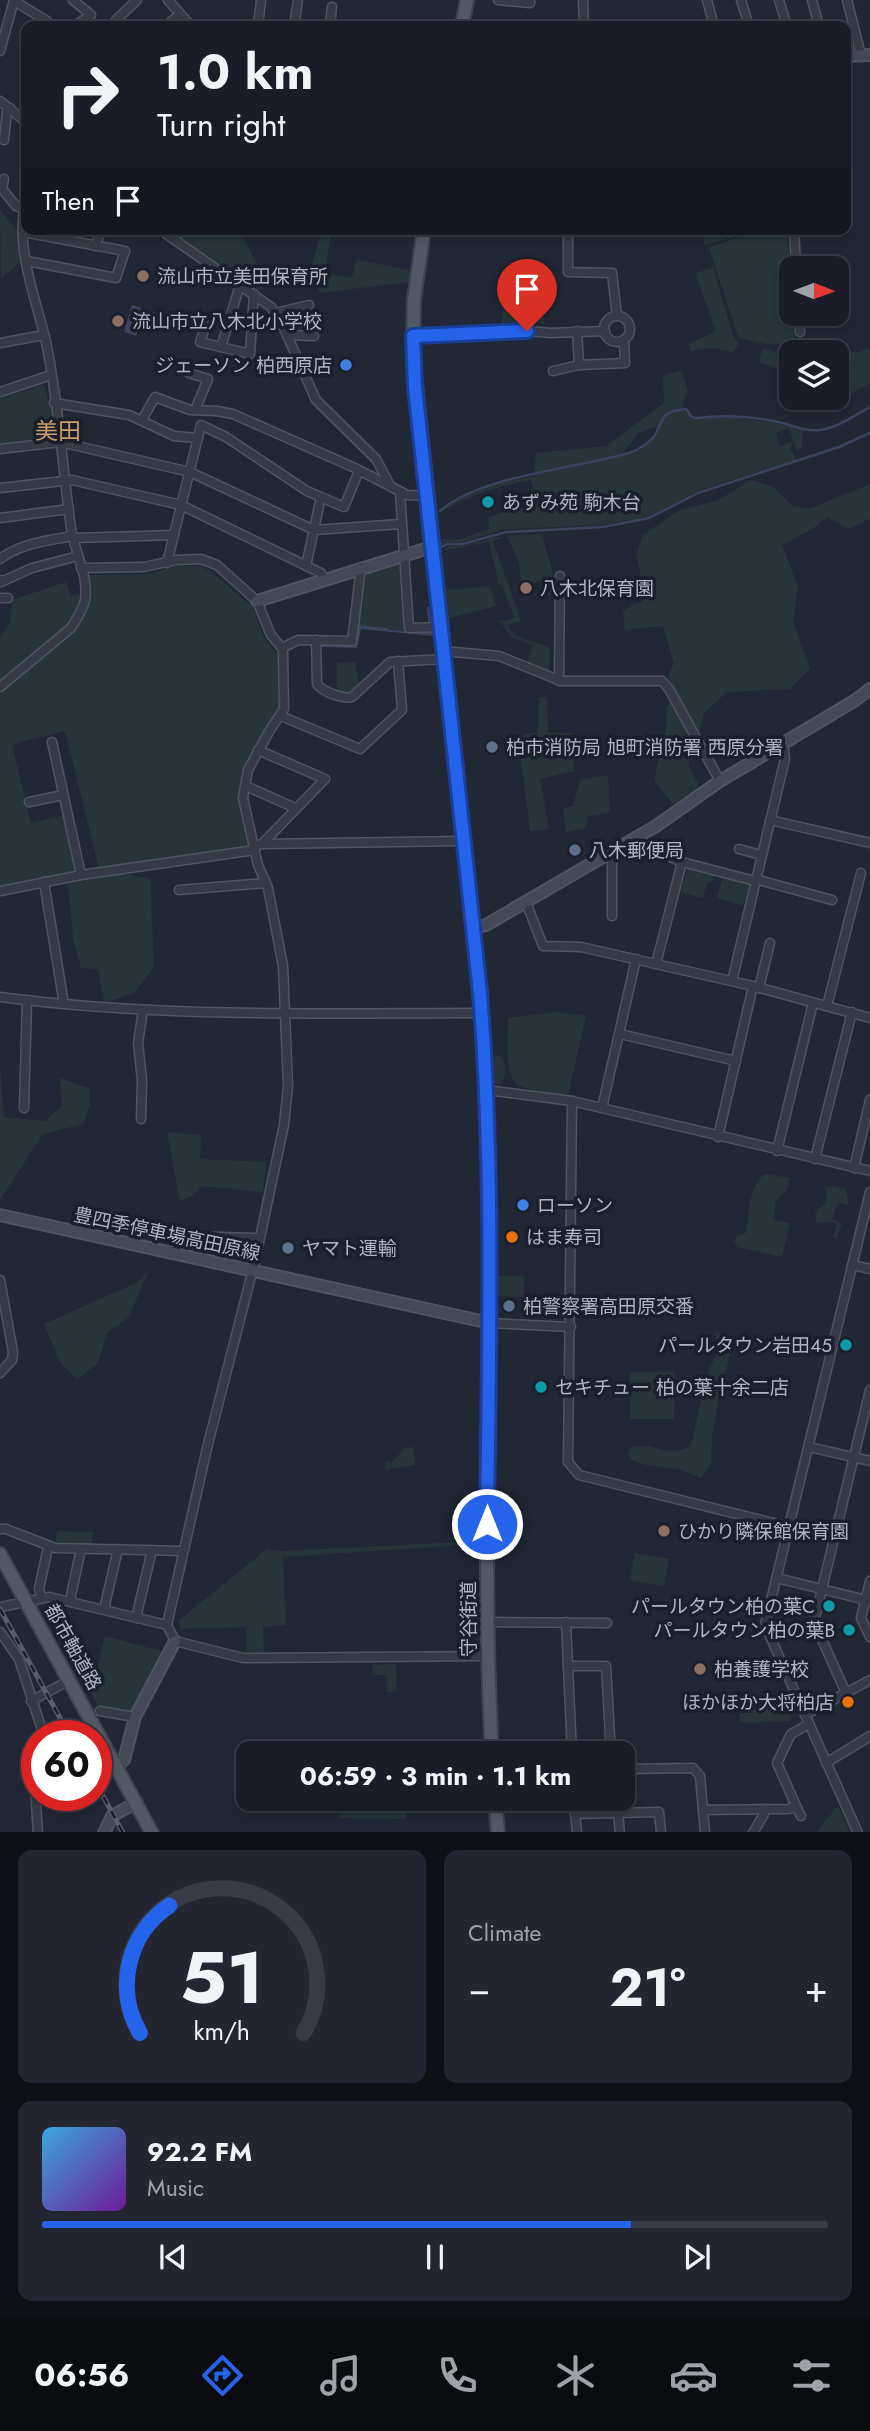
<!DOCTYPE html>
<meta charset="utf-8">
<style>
body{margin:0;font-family:Jost,"Noto Sans JP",sans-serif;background:#232630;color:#f1f3f6;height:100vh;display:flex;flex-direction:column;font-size:26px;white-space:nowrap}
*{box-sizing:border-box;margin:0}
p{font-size:23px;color:#9fa2a8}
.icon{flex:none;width:38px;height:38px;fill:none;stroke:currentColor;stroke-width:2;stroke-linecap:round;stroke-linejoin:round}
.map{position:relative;height:1832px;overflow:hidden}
.side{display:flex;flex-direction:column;gap:18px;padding:18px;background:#0e1016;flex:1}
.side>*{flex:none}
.guide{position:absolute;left:21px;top:21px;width:830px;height:214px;border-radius:14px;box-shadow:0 4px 10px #0003,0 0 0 2px #383b45;background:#1a1d28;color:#f1f3f6;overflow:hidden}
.needle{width:46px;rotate:91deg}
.buttons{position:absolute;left:779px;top:256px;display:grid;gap:14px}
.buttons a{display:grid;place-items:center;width:70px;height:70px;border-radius:14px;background:#1a1d28;box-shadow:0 4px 10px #0003,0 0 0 2px #383b45;font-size:35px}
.speed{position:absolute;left:21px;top:1720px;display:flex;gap:14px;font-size:35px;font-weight:700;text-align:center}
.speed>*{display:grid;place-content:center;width:91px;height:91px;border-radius:50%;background:#1a1d28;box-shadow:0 4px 10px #0003,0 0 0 2px #383b45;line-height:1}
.speed .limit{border:10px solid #d22;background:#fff;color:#111}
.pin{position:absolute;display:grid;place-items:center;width:60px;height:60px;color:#fff;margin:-72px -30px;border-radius:50% 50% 50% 0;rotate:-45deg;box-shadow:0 0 7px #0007}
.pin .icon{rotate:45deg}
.me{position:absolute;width:77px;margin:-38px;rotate:0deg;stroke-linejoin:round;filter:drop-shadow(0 0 5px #0008)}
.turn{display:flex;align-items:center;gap:24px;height:147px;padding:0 21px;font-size:32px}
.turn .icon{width:91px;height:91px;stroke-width:2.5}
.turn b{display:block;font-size:49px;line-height:60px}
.then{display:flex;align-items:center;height:66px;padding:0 21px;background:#0003;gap:14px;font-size:26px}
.big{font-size:52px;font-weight:700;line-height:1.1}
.side .tile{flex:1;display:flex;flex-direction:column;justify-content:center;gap:10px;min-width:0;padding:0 24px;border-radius:14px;background:#232630}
.side .dial{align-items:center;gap:0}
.dial svg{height:182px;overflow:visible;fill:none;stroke:#383b45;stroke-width:7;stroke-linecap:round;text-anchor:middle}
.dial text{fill:#f1f3f6;stroke:none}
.song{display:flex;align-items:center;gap:21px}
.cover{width:84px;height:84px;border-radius:10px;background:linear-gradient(135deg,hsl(200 70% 55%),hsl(280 70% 35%))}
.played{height:7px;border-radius:4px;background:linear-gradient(90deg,#2563eb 75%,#383b45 75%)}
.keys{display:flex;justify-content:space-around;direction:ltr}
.heat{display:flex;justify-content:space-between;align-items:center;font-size:38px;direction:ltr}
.side .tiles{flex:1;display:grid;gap:18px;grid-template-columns:1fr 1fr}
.tile:last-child{grid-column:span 2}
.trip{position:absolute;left:236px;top:1741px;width:399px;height:70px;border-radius:14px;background:#1a1d28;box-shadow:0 4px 10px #0003,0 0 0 2px #383b45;font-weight:700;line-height:70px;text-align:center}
.tabs{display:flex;height:112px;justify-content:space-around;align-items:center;background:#0a0c10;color:#9fa2a8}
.tabs .icon{width:49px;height:49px}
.tabs .active{color:#2563eb}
.tabs b{font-size:32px;color:#f1f3f6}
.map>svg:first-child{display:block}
.green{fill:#273539;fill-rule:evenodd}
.water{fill:#39435e}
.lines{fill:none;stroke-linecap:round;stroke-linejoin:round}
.stream{stroke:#39435e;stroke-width:2.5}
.street-casing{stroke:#505461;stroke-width:11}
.secondary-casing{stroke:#505461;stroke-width:14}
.primary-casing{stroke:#3f4350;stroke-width:16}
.street{stroke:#353a46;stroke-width:8}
.secondary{stroke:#444859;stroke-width:10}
.primary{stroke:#535866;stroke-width:12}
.rail-casing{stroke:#585d6d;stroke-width:5}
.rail{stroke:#1b1f2b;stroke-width:2.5;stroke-dasharray:8;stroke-linecap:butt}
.route-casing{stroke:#184099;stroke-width:18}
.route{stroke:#2563eb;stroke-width:12}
.education-dot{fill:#8d6e63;stroke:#1b1f2b;stroke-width:2.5}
.shop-dot{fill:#3f7fe0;stroke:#1b1f2b;stroke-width:2.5}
.culture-dot{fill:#0f9aa8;stroke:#1b1f2b;stroke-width:2.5}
.service-dot{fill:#5c6f8a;stroke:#1b1f2b;stroke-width:2.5}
.food-dot{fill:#e8710a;stroke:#1b1f2b;stroke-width:2.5}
.labels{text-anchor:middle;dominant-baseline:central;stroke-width:7;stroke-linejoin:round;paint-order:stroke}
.poi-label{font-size:19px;fill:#b0b4c3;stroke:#1b1f2b;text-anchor:start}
.street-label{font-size:19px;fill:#b0b4c3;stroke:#1b1f2b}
.quarter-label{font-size:23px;fill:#c8a065;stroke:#1b1f2b}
</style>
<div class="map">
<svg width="870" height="1833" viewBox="0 0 870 1833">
<rect width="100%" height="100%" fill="#222735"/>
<g class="green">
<path d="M0,209L19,234L22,260L1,279Z"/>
<path d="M322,229H332L324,273L352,278L356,260L411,270L409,282L320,293L310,271Z"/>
<path d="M700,229H787L791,273V313H794L795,339C778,350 757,342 738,337L709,247L743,236L760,234L741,235L705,245Z"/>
<path d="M240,232L260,270L278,273L261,291L181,238L182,235Z"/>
<path d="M713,268L734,339L739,343L733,352L713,348L691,351L689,344L716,331L695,273Z"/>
<path d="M528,300H543L544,323L528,322L502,324V304L528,306Z"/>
<path d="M762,348L791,355V378L773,366L759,363Z"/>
<path d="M870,349V383C856,391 836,408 819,397H836L837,352H858Z"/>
<path d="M682,370L688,392L683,400V410L688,411L693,419L720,416L741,418L776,423L803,430L802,447L797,451L789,428L776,433L780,446L792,442L790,452L793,453L796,460L700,490L647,517L602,525L506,529L463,542H447L441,545L442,539L457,540L489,529V517L537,502L531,480C499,486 471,494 442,512C458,490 509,481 534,476L536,453L606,446L664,403L663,375ZM657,426L656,435L634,452L619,457L639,433Z"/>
<path d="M42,385L45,386L48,402H51L56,436L54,439L0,446V398Z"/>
<path d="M750,480L772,486L794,507L811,508L870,484V519L848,529L828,517L812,529L782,545L798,587L793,621L810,669L790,689L727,692L704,713L696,748L688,765L700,787L673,804L654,780L667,726L666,708L678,695L668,676L674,663L663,626L625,630L623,612L633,604L643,602C640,587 642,568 636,556L643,535L679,510L717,501Z"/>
<path d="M542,534L553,574L552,595H542L540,581L521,585L519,563L507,536L493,541L521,621L507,625C515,641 535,640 550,648L549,675L527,663L533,645L512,638L499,620L508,621L514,617L502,585H499L489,542L442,551L448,546H463L497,537Z"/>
<path d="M397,561L400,564L405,631L357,625L364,575L367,571Z"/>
<path d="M176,566H199L209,570L252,606L265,639L280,658L281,709L267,729L240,799L250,847L180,855L99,868L65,731L12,744L31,823L65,815L79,873L0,887V691L80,621L85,575L147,574Z"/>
<path d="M66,582L70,596L83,593C78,630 28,661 0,685V638L10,622L12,600Z"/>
<path d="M490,586L496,606L449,618L446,590Z"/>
<path d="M355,662L359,686L350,694L337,691V663Z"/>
<path d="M539,697H547L548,733H572L574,771L540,779L549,829L530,831L518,735L538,733Z"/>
<path d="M608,775L610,813L588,816L586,828L566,832L563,808L573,806L580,780Z"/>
<path d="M688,867L714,875L712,883H707L703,898L681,892Z"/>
<path d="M123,874L150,878L154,967L134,993L105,1003L98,969L81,968L73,939L68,883Z"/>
<path d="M723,877L749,884L743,905L717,898Z"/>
<path d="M554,1012L586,1016L568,1095C556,1093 521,1091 514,1081C504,1066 508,1035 508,1018Z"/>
<path d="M500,1055C507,1064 506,1076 501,1085L491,1082V1058Z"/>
<path d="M0,1066L4,1117L45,1121L62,1106L60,1078L89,1088L90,1105L83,1124L43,1134L0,1200Z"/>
<path d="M167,1132L201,1135L200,1159L266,1162L263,1192L202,1186L192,1196L180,1201Z"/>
<path d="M764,1174L790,1178L786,1192L776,1200L773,1220L790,1223L782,1257L737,1247L734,1240L738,1235L746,1233C750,1212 747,1191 764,1174Z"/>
<path d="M833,1186L846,1189L849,1205L838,1202L832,1219L842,1223L837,1238L833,1237L837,1224L830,1222L816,1223L815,1213L827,1202L825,1187Z"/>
<path d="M148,1272L129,1317L107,1333L98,1363L77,1379L60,1362L44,1324L136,1283Z"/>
<path d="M497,1276H524V1297L497,1296Z"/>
<path d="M715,1331L726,1336L731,1352L720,1392L712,1437L711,1465L701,1478L678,1469L646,1465L631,1460L628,1454L631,1447C655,1441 665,1460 691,1446L707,1375L718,1350Z"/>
<path d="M630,1372H675L674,1419H630Z"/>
<path d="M413,1447L415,1465L384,1470L386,1461L391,1463L405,1448Z"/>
<path d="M57,1531L93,1532L92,1544L56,1543Z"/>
<path d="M479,1541V1544L283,1557L286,1625L263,1627L264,1652H247L246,1627L181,1629L178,1621L267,1549L282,1551Z"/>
<path d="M635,1553L669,1559L664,1586L630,1580Z"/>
<path d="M105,1636L164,1652L134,1712L98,1706L87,1685L96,1673Z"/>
<path d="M396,1664L397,1691L387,1692V1675H373L372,1665Z"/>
<path d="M790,1702L791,1721L740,1723L739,1704Z"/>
<path d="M340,1799H405L406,1819L340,1818Z"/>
<path d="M838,1806L850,1832H816Z"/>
</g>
<g class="water">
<path d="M132,305L144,309L136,336L124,332Z"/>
<path d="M357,625L387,628L390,630L433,632V636L361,629L357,648L319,647L321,644H354Z"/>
</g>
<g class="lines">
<g class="stream">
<path d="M440,511C479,476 573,469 625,454C635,452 651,443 656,433C665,414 663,412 686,409L692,417L696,418C723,415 751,416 778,422C792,425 805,432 820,430C837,428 855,415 870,407"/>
<path d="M441,547L448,544H463L506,532L603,527L649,518L698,493L839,447L870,433"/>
<path d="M428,608L430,625"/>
</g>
<defs>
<g id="street">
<path d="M73,0L91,15L74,26"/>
<path d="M168,0L191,26"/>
<path d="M498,0L530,3V0"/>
<path d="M583,0L584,26"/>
<path d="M707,0L714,26"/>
<path d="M741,0L749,26"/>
<path d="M779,0L787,26"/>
<path d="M812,0L819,26"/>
<path d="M847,0L861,55"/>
<path d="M14,1L47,21"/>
<path d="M115,26L116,20L137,0"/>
<path d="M166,26L180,14"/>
<path d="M258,26L261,0"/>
<path d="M294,26L298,0"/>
<path d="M330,26L332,7"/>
<path d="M0,51L14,0"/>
<path d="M0,101L26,122"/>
<path d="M4,140L7,111L10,108"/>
<path d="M4,179L2,189L16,206L24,209"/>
<path d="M159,229L271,307L282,324L316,400L376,459L391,487"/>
<path d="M568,229V272L612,273L617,316"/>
<path d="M794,229L796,268"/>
<path d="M23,232L125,251L116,278L27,261"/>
<path d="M171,237L172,233L216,229"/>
<path d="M95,246L102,229"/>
<path d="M276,313L309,305"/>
<path d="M799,313L800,332"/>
<circle cx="617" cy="329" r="13"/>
<path d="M206,325L200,342L250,354L254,294"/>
<path d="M577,331L579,365L625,363L624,340"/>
<path d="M288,335L314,336"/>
<path d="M413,336L527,331L551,333L605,331"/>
<path d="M0,343L44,335"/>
<path d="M221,347L240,285"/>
<path d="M553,371L579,365"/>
<path d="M189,373L208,379L195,410"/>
<path d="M0,392L51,375"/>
<path d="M54,403L129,415L174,436L198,438"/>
<path d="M142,420L155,397L190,410L217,411L233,414L355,468L407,495L427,496"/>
<path d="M0,449L60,442L190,472L314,530L401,524"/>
<path d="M0,488L72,480L181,505L321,573L324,580"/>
<path d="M400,492L409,628L441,627"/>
<path d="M0,518L69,509"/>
<path d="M75,538L174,535"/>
<path d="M0,559C21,543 47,541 72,536"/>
<path d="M167,563L201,425L226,437L307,491L344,507L359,471"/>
<path d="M306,566L321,497"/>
<path d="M81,568L144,567L176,560L201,559L217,565L257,601L271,635L282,648L283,653L284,709L270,730L248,770L243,798L258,865L268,888L283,966L288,1086L284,1125L255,1261L207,1448L167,1625"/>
<path d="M0,580L1,582L32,568L78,556"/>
<path d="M0,598H8"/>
<path d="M316,640L317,684C323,692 342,699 352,697L390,662L444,659"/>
<path d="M282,648L298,640L352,641L361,567"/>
<path d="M443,651L499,656L561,681H662L669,689L720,781"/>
<path d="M559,681L560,576"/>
<path d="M0,687L71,628C76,620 83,610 85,600C89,576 74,550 71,528C62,466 59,403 46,342C36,298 14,247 26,201"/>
<path d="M281,716L360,749L402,710L398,661"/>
<path d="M52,742L81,875"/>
<path d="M258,750L325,779L262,844"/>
<path d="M246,786L295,808"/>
<path d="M29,802L63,795"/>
<path d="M770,820L870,843"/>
<path d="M629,841L682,862L755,881"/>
<path d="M254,846L262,844L463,841"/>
<path d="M739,849L761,855"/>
<path d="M610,852L612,858V916"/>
<path d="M755,879L832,900"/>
<path d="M44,882L64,1004"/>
<path d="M179,890L265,883"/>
<path d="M0,891L81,875L255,850"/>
<path d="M526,902L543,946L581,947L753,986L870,1018"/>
<path d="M656,964L682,862"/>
<path d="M732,981L785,759L784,750L781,745"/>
<path d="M759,988L770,943"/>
<path d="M0,997C159,1018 321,1013 481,1013"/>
<path d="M827,1006L861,873"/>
<path d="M620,1034L736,1061"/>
<path d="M486,1090L572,1101L870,1171"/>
<path d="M572,1101L568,1462L579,1475L790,1527"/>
<path d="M24,1108L27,1000"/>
<path d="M602,1108L636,959"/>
<path d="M141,1119L142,1080L138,1043L143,1010"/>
<path d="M718,1137L753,986"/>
<path d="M777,1151L813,1003"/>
<path d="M815,1159L852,1012"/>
<path d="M854,1168L870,1100"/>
<path d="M172,1254L185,1236L258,1238"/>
<path d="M852,1265L870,1269"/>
<path d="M0,1280L13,1352L12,1360L0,1373"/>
<path d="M490,1323L571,1327"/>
<path d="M809,1447L870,1461"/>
<path d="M0,1529H6L55,1548L183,1551"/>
<path d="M777,1578L870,1601"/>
<path d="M870,1581L861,1618L870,1637"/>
<path d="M41,1597L39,1589L48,1547"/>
<path d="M70,1600L81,1549"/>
<path d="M0,1607L49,1597L167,1625L175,1641L243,1658L488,1656"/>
<path d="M104,1609L118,1549"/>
<path d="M136,1618L152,1550"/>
<path d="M487,1622L607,1623"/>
<path d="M566,1622L572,1754"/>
<path d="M0,1632L19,1659L44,1736"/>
<path d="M568,1666H606L611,1754"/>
<path d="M846,1693L814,1622L870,1390"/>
<path d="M31,1701L70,1680"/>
<path d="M100,1711L135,1717"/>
<path d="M805,1715L870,1680"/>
<path d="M826,1763L870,1736"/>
<path d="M623,1769L693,1768L700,1776L705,1833"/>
<path d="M37,1775L35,1790L38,1833"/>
<path d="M574,1799L577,1833"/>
<path d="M796,1806L801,1816"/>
<path d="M703,1810L789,1809L796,1806L777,1763L791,1734L809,1724"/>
<path d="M618,1813L620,1833"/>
<path d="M575,1814L659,1812L661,1833"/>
<path d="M753,1833L764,1814V1809"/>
<path d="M858,1833L765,1625L870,1192"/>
</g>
<g id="secondary">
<path d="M845,56L870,55"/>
<path d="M257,601L432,547"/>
<path d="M473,928L486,925L656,826L720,781L854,701L870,689"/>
<path d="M0,1215L490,1323"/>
<path d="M117,1766L124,1760L135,1717L175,1641"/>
<path d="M104,1833L112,1816L137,1802"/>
</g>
<g id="primary">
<path d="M462,26L467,0"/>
<path d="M424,229L414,300L413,355L480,993C500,1246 478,1500 492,1754"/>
<path d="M0,1554L152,1833"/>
<path d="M495,1799L498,1833"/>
</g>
</defs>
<use href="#street" class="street-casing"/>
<use href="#secondary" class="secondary-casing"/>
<use href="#primary" class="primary-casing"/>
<use href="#street" class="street"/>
<use href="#secondary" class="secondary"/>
<use href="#primary" class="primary"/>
<defs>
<g id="rail">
<path d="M0,1609L70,1736"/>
<path d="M96,1783L123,1833"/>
</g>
</defs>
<use href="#rail" class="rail-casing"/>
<use href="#rail" class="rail"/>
</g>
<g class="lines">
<defs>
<path id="route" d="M487,1524C489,1347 494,1170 480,993L415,387L413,336L527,331"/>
</defs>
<use href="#route" class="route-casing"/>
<use href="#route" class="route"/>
</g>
<g class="education-dot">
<circle cx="143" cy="276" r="7"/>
<circle cx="118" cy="321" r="7"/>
<circle cx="526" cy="588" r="7"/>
<circle cx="664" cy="1531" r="7"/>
<circle cx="700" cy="1669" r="7"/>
</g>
<g class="shop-dot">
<circle cx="346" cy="365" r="7"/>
<circle cx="523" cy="1205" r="7"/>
</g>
<g class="culture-dot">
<circle cx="488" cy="502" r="7"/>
<circle cx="846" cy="1345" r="7"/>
<circle cx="541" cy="1387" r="7"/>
<circle cx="829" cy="1606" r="7"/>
<circle cx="849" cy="1630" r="7"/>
</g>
<g class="service-dot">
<circle cx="492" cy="747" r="7"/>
<circle cx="575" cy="850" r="7"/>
<circle cx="288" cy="1248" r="7"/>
<circle cx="509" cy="1306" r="7"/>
</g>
<g class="food-dot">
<circle cx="512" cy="1237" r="7"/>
<circle cx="848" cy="1702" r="7"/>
</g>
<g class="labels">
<g class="poi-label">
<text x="157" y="276">流山市立美田保育所</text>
<text x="132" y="321">流山市立八木北小学校</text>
<text x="332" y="365" text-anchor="end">ジェーソン 柏西原店</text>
<text x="502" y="502">あずみ苑 駒木台</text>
<text x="540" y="588">八木北保育園</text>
<text x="506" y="747">柏市消防局 旭町消防署 西原分署</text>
<text x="589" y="850">八木郵便局</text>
<text x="537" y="1205">ローソン</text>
<text x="526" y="1237">はま寿司</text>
<text x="302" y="1248">ヤマト運輸</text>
<text x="523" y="1306">柏警察署高田原交番</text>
<text x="832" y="1345" text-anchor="end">パールタウン岩田45</text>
<text x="555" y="1387">セキチュー 柏の葉十余二店</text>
<text x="678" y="1531">ひかり隣保館保育園</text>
<text x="815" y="1606" text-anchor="end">パールタウン柏の葉C</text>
<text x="835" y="1630" text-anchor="end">パールタウン柏の葉B</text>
<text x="714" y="1669">柏養護学校</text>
<text x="834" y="1702" text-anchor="end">ほかほか大将柏店</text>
</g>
<g class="street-label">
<text transform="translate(167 1234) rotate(12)">豊四季停車場高田原線</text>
<text transform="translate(468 1619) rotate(-90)">守谷街道</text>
<text transform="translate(73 1647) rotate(61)">都市軸道路</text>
</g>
<g class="quarter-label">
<text x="58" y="431">美田</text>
</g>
</g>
</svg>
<div class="buttons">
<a><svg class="needle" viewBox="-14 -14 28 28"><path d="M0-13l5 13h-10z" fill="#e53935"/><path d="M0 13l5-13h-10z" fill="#9fa2a8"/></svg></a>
<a><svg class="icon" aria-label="layers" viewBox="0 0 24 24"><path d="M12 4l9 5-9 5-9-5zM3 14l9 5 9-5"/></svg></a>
</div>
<div class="speed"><div class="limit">60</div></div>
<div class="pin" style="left:527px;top:331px;background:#d93025"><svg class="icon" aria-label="arrive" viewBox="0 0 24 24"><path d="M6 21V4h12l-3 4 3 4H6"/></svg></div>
<svg class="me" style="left:487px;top:1524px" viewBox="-20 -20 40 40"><circle r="17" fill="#2563eb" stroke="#fff" stroke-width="3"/><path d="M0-11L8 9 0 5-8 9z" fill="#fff"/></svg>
<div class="trip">06:59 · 3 min · 1.1 km</div>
<div class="guide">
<div class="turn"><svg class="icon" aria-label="right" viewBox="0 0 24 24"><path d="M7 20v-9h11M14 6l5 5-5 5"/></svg><div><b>1.0 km</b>Turn right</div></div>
<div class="then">Then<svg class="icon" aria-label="arrive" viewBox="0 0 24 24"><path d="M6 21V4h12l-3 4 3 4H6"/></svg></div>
</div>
</div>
<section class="side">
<div class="tiles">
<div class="tile dial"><svg viewBox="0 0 100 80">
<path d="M14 69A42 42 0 1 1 86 69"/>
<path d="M14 69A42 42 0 0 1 27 13" stroke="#2563eb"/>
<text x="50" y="56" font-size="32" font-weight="700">51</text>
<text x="50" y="72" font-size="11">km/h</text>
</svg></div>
<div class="tile"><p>Climate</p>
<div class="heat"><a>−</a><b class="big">21°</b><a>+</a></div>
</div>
<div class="tile">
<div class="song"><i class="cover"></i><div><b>92.2 FM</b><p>Music</p></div></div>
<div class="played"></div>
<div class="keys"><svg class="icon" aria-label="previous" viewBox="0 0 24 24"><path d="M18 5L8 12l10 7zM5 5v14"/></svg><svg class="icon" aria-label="pause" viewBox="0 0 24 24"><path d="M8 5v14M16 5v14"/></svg><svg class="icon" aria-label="next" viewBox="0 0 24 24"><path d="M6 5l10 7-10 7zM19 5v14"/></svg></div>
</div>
</div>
</section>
<nav class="tabs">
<b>06:56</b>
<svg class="icon active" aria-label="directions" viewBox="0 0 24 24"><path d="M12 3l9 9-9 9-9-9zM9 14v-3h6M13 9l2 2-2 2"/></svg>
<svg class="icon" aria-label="music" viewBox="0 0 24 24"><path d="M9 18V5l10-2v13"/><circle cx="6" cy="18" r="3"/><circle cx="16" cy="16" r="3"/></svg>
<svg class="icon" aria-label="phone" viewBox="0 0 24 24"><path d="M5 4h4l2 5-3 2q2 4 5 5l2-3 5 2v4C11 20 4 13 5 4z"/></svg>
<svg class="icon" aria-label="climate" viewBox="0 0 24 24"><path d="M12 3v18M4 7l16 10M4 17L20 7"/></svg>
<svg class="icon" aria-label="car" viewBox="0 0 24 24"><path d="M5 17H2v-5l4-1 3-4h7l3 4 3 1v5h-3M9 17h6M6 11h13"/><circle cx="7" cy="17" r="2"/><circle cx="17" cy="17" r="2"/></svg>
<svg class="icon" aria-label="filters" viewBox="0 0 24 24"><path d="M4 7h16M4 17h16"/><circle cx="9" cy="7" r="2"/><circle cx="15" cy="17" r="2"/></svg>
</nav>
